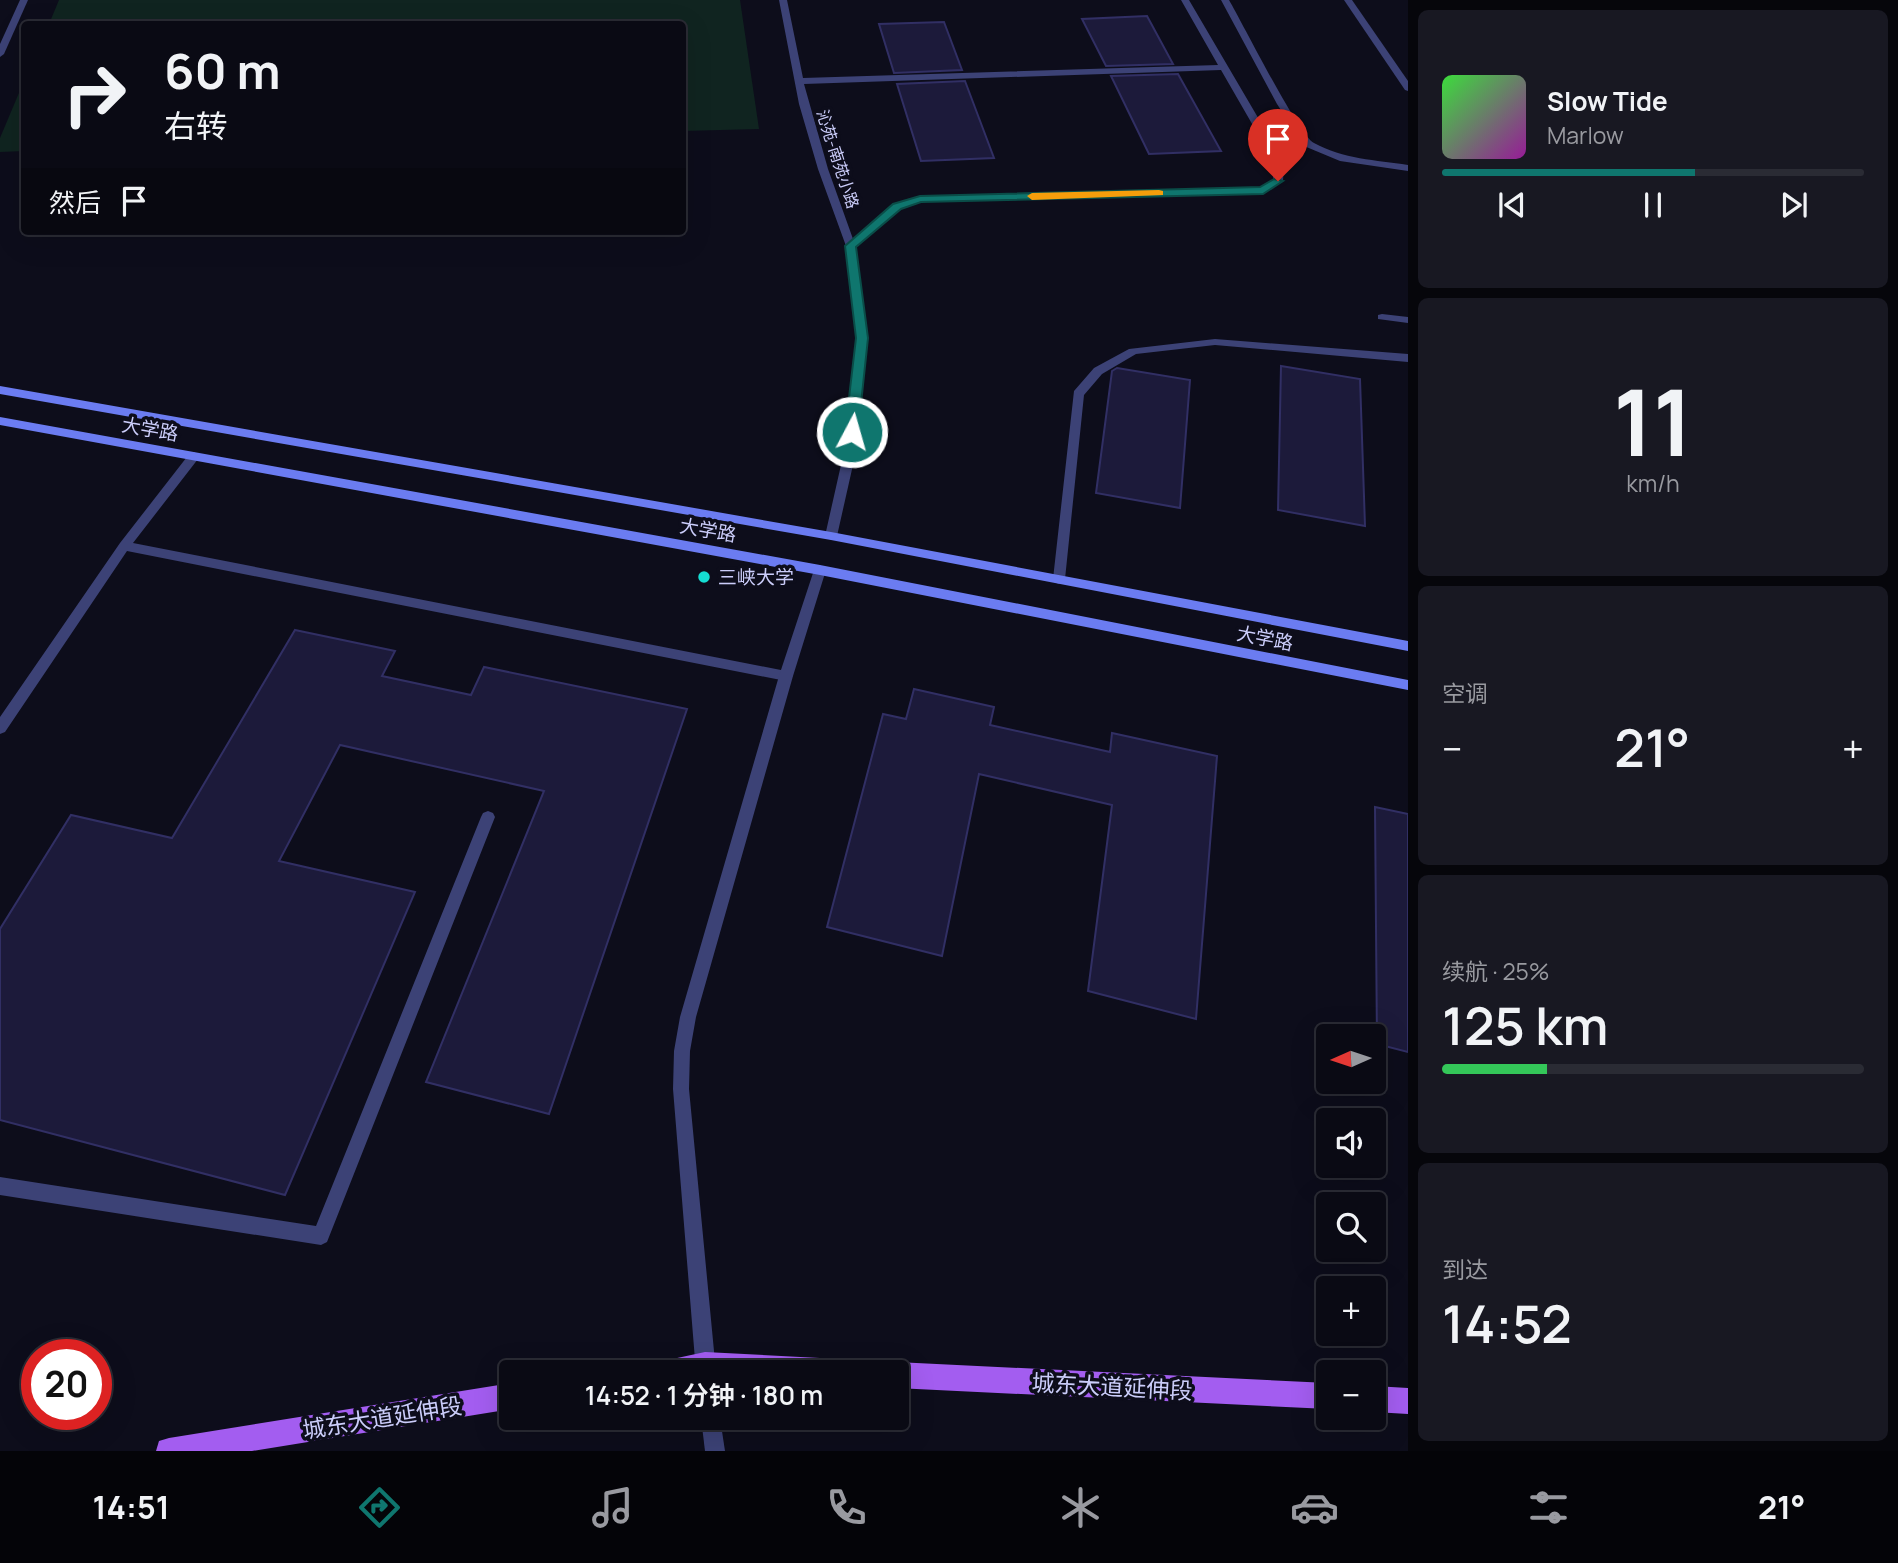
<!DOCTYPE html>
<html lang="zh">
<meta charset="utf-8">
<style>
body{margin:0;font-family:Manrope,"Noto Sans SC",sans-serif;background:#181822;color:#f1f3f6;height:100vh;display:flex;flex-direction:column;font-size:26px;white-space:nowrap}
*{box-sizing:border-box;margin:0}
p{font-size:23px;color:#999aa0}
.icon{flex:none;width:38px;height:38px;fill:none;stroke:currentColor;stroke-width:2;stroke-linecap:round;stroke-linejoin:round}
.map{position:relative;flex:1;overflow:hidden}
.drawer{display:flex;flex-direction:column;gap:10px;padding:10px;background:#06060b;width:490px}
.drawer>*{flex:none}
.hud{position:absolute;left:21px;top:21px;width:665px;height:214px;border-radius:7px;box-shadow:0 7px 28px #0002,0 0 0 2px #2a2b34;background:#0a0a14;color:#f1f3f6;overflow:hidden}
.needle{width:46px;rotate:267deg}
.tools{position:absolute;left:1316px;top:1024px;display:grid;gap:14px}
.tools a{display:grid;place-items:center;width:70px;height:70px;border-radius:7px;background:#0a0a14;box-shadow:0 7px 28px #0002,0 0 0 2px #2a2b34;font-size:35px}
.speed{position:absolute;left:21px;top:1339px;display:flex;gap:14px;font-size:35px;font-weight:700;text-align:center}
.speed>*{display:grid;place-content:center;width:91px;height:91px;border-radius:50%;background:#0a0a14;box-shadow:0 7px 28px #0002,0 0 0 2px #2a2b34;line-height:1}
.speed .limit{border:10px solid #d22;background:#fff;color:#111}
.pin{position:absolute;display:grid;place-items:center;width:60px;height:60px;color:#fff;margin:-72px -30px;border-radius:50% 50% 50% 0;rotate:-45deg;box-shadow:0 0 7px #0007}
.pin .icon{rotate:45deg}
.me{position:absolute;width:77px;margin:-38px;rotate:6deg;stroke-linejoin:round;filter:drop-shadow(0 0 5px #0008)}
.turn{display:flex;align-items:center;gap:24px;height:147px;padding:0 28px;font-size:32px}
.turn .icon{width:91px;height:91px;stroke-width:2.5}
.turn b{display:block;font-size:49px;line-height:60px}
.then{display:flex;align-items:center;height:66px;padding:0 28px;background:#0003;gap:14px;font-size:26px}
.big{font-size:52px;font-weight:600;line-height:1.1}
.drawer .widget{flex:1;display:flex;flex-direction:column;justify-content:center;gap:10px;min-width:0;padding:0 24px;border-radius:10px;background:#181822}
.drawer .dial{align-items:center;gap:0}
.dial b{font-size:91px;line-height:1}
.song{display:flex;align-items:center;gap:21px}
.cover{width:84px;height:84px;border-radius:10px;background:linear-gradient(135deg,hsl(120 70% 55%),hsl(300 70% 35%))}
.played{height:7px;border-radius:4px;background:linear-gradient(90deg,#0f766e 60%,#2a2b34 60%)}
.keys{display:flex;justify-content:space-around;direction:ltr}
.heat{display:flex;justify-content:space-between;align-items:center;font-size:38px;direction:ltr}
.charge{height:10px;border-radius:5px;background:linear-gradient(90deg,#34c759 25%,#2a2b34 0)}
.trip{position:absolute;left:499px;top:1360px;width:410px;height:70px;border-radius:7px;background:#0a0a14;box-shadow:0 7px 28px #0002,0 0 0 2px #2a2b34;font-weight:600;line-height:70px;text-align:center}
.tab-bar{display:flex;height:112px;justify-content:space-around;align-items:center;background:#040408;color:#999aa0}
.tab-bar .icon{width:49px;height:49px}
.tab-bar .selected{color:#0f766e}
.tab-bar b{font-size:32px;color:#f1f3f6}
main{display:flex;flex:1;min-height:0}
.map>svg:first-child{display:block}
.green{fill:#102420}
.building{fill:#1c1a3a;stroke:#312f64;stroke-width:2}
.lines{fill:none;stroke-linecap:round;stroke-linejoin:round}
.service{fill:#3c4276;fill-rule:evenodd}
.minor{fill:#3c4276;fill-rule:evenodd}
.tertiary{fill:#3c4276;fill-rule:evenodd}
.secondary{fill:#6b7cf1;fill-rule:evenodd}
.primary{fill:#a35df0;fill-rule:evenodd}
.route{fill:#0f766e;stroke:#0a4d48;stroke-width:2}
.slow{fill:#f59e0b}
.poi-dot{fill:#15ddd3;stroke:#0d0d1b;stroke-width:2.5}
.labels{text-anchor:middle;dominant-baseline:central;stroke-width:7;stroke-linejoin:round;paint-order:stroke}
.far-street-label{font-size:16px;fill:#cbcdfa;stroke:#0d0d1b}
.street-label{font-size:19px;fill:#cbcdfa;stroke:#0d0d1b}
.poi-label{font-size:19px;fill:#cbcdfa;stroke:#0d0d1b;text-anchor:start}
.near-street-label{font-size:23px;fill:#cbcdfa;stroke:#0d0d1b}
</style>
<main>
<div class="map">
<svg width="1408" height="1451" viewBox="0 0 1408 1451">
<rect width="100%" height="100%" fill="#0d0d1b"/>
<g class="green">
<path d="M59,0H740L759,129L683,131L682,24H49Z"/>
<path d="M24,81V151L0,152V138Z"/>
</g>
<g class="building">
<path d="M1147,16L1173,64L1106,66L1082,19Z"/>
<path d="M944,22L962,70L894,73L879,24Z"/>
<path d="M1178,74L1221,151L1149,154L1111,76Z"/>
<path d="M965,81L994,158L921,161L897,84Z"/>
<path d="M1281,366L1360,379L1365,526L1278,510Z"/>
<path d="M1117,368L1190,380L1180,508L1096,493L1112,371Z"/>
<path d="M295,630L395,651L382,676L471,695L484,667L687,709L549,1114L426,1082L544,791L340,745L279,861L415,892L285,1195L0,1120V929L71,815L172,838Z"/>
<path d="M914,689L994,707L990,725L1110,752L1112,733L1217,756L1196,1019L1088,991L1112,805L979,774L942,956L827,927L883,714L906,719Z"/>
<path d="M1375,807L1408,814V1052L1377,1044Z"/>
</g>
<g class="lines">
<g class="service">
<path d="M779,0H787L803,78L1218,65L1181,0H1189L1284,162L1283,181L1263,193L921,202L901,209L856,247L867,338L855,456L837,536L831,540L825,536L843,456L857,338L846,246L818,169L799,104ZM1221,70L1274,162L1273,180L1261,187L920,196L893,205L853,239L828,169L804,84Z"/>
<path d="M1221,0H1229C1242,22 1299,136 1314,143C1343,159 1376,160 1408,165V171L1340,161L1304,146L1277,104Z"/>
<path d="M1344,0H1352L1408,81V91L1405,90Z"/>
<path d="M1382,314L1408,317V323L1378,319V315Z"/>
<path d="M1215,339L1408,354V362L1215,345L1136,354L1102,374L1084,395L1065,579L1059,584L1054,582L1053,579L1074,391L1094,368L1129,349Z"/>
<path d="M194,452L200,456L198,459L133,543L786,671L793,676L786,681L127,551L5,732L0,734V717L120,543L190,453Z"/>
<path d="M488,811L493,813L495,817L327,1242L321,1245L0,1195V1177L316,1226L481,817L483,813Z"/>
</g>
<g class="minor">
<path d="M820,565L826,570L793,676L696,1017L690,1051L689,1089L716,1372H696L673,1089L674,1051L680,1017L779,676L814,570Z"/>
<path d="M701,1418H720L725,1451H705Z"/>
</g>
<path class="tertiary" d="M20,0H28L4,54L0,57V44Z"/>
<g class="secondary">
<path d="M0,386L831,532L1408,641V651L831,540L0,394Z"/>
<path d="M0,417L820,565L1408,680V690L820,575L0,425Z"/>
</g>
<g class="primary">
<path d="M705,1352L839,1359L848,1363L852,1372H650L654,1363Z"/>
<path d="M896,1362L1328,1383V1409L896,1388V1372H884L887,1366Z"/>
<path d="M511,1383V1409L252,1451H156L159,1441L169,1438Z"/>
<path d="M1374,1386L1408,1388V1414L1374,1412Z"/>
</g>
</g>
<path class="route" d="M1274,179L1283,181L1263,194L921,202L901,209L856,247L868,338L858,432L852,437L845,432L856,338L845,246L893,204L920,196L1260,187Z"/>
<path class="slow" d="M1159,190L1163,191V195L1032,200L1027,196L1032,193Z"/>
<circle class="poi-dot" cx="704" cy="577" r="7"/>
<g class="labels">
<g class="far-street-label">
<text transform="translate(838 159) rotate(72)">沁苑-南苑小路</text>
</g>
<g class="street-label">
<text transform="translate(150 429) rotate(10)">大学路</text>
<text transform="translate(708 530) rotate(10)">大学路</text>
<text transform="translate(1265 638) rotate(11)">大学路</text>
</g>
<g class="poi-label">
<text x="718" y="577">三峡大学</text>
</g>
<g class="near-street-label">
<text transform="translate(1112 1386) rotate(3)">城东大道延伸段</text>
<text transform="translate(382 1417) rotate(-9)">城东大道延伸段</text>
</g>
</g>
</svg>
<div class="tools">
<a><svg class="needle" viewBox="-14 -14 28 28"><path d="M0-13l5 13h-10z" fill="#e53935"/><path d="M0 13l5-13h-10z" fill="#999aa0"/></svg></a>
<a><svg class="icon" aria-label="sound" viewBox="0 0 24 24"><path d="M4 9h4l5-4v14l-5-4H4zM17 9q2 3 0 6"/></svg></a>
<a><svg class="icon" aria-label="search" viewBox="0 0 24 24"><circle cx="10" cy="10" r="6"/><path d="M15 15l6 6"/></svg></a>
<a>+</a>
<a>−</a>
</div>
<div class="speed"><div class="limit">20</div></div>
<div class="pin" style="left:1278px;top:181px;background:#d93025"><svg class="icon" aria-label="arrive" viewBox="0 0 24 24"><path d="M6 21V4h12l-3 4 3 4H6"/></svg></div>
<svg class="me" style="left:852px;top:432px" viewBox="-20 -20 40 40"><circle r="17" fill="#0f766e" stroke="#fff" stroke-width="3"/><path d="M0-11L8 9 0 5-8 9z" fill="#fff"/></svg>
<div class="trip">14:52 · 1 分钟 · 180 m</div>
<div class="hud">
<div class="turn"><svg class="icon" aria-label="right" viewBox="0 0 24 24"><path d="M7 20v-9h11M14 6l5 5-5 5"/></svg><div><b>60 m</b>右转</div></div>
<div class="then">然后<svg class="icon" aria-label="arrive" viewBox="0 0 24 24"><path d="M6 21V4h12l-3 4 3 4H6"/></svg></div>
</div>
</div>
<section class="drawer">
<div class="widget">
<div class="song"><i class="cover"></i><div><b>Slow Tide</b><p>Marlow</p></div></div>
<div class="played"></div>
<div class="keys"><svg class="icon" aria-label="previous" viewBox="0 0 24 24"><path d="M18 5L8 12l10 7zM5 5v14"/></svg><svg class="icon" aria-label="pause" viewBox="0 0 24 24"><path d="M8 5v14M16 5v14"/></svg><svg class="icon" aria-label="next" viewBox="0 0 24 24"><path d="M6 5l10 7-10 7zM19 5v14"/></svg></div>
</div>
<div class="widget dial"><b>11</b><p>km/h</p></div>
<div class="widget"><p>空调</p>
<div class="heat"><a>−</a><b class="big">21°</b><a>+</a></div>
</div>
<div class="widget"><p>续航 · 25%</p><b class="big">125 km</b><div class="charge"></div></div>
<div class="widget"><p>到达</p><b class="big">14:52</b></div>
</section>
</main>
<nav class="tab-bar">
<b>14:51</b>
<svg class="icon selected" aria-label="directions" viewBox="0 0 24 24"><path d="M12 3l9 9-9 9-9-9zM9 14v-3h6M13 9l2 2-2 2"/></svg>
<svg class="icon" aria-label="music" viewBox="0 0 24 24"><path d="M9 18V5l10-2v13"/><circle cx="6" cy="18" r="3"/><circle cx="16" cy="16" r="3"/></svg>
<svg class="icon" aria-label="phone" viewBox="0 0 24 24"><path d="M5 4h4l2 5-3 2q2 4 5 5l2-3 5 2v4C11 20 4 13 5 4z"/></svg>
<svg class="icon" aria-label="climate" viewBox="0 0 24 24"><path d="M12 3v18M4 7l16 10M4 17L20 7"/></svg>
<svg class="icon" aria-label="car" viewBox="0 0 24 24"><path d="M5 17H2v-5l4-1 3-4h7l3 4 3 1v5h-3M9 17h6M6 11h13"/><circle cx="7" cy="17" r="2"/><circle cx="17" cy="17" r="2"/></svg>
<svg class="icon" aria-label="filters" viewBox="0 0 24 24"><path d="M4 7h16M4 17h16"/><circle cx="9" cy="7" r="2"/><circle cx="15" cy="17" r="2"/></svg>
<b>21°</b>
</nav>
